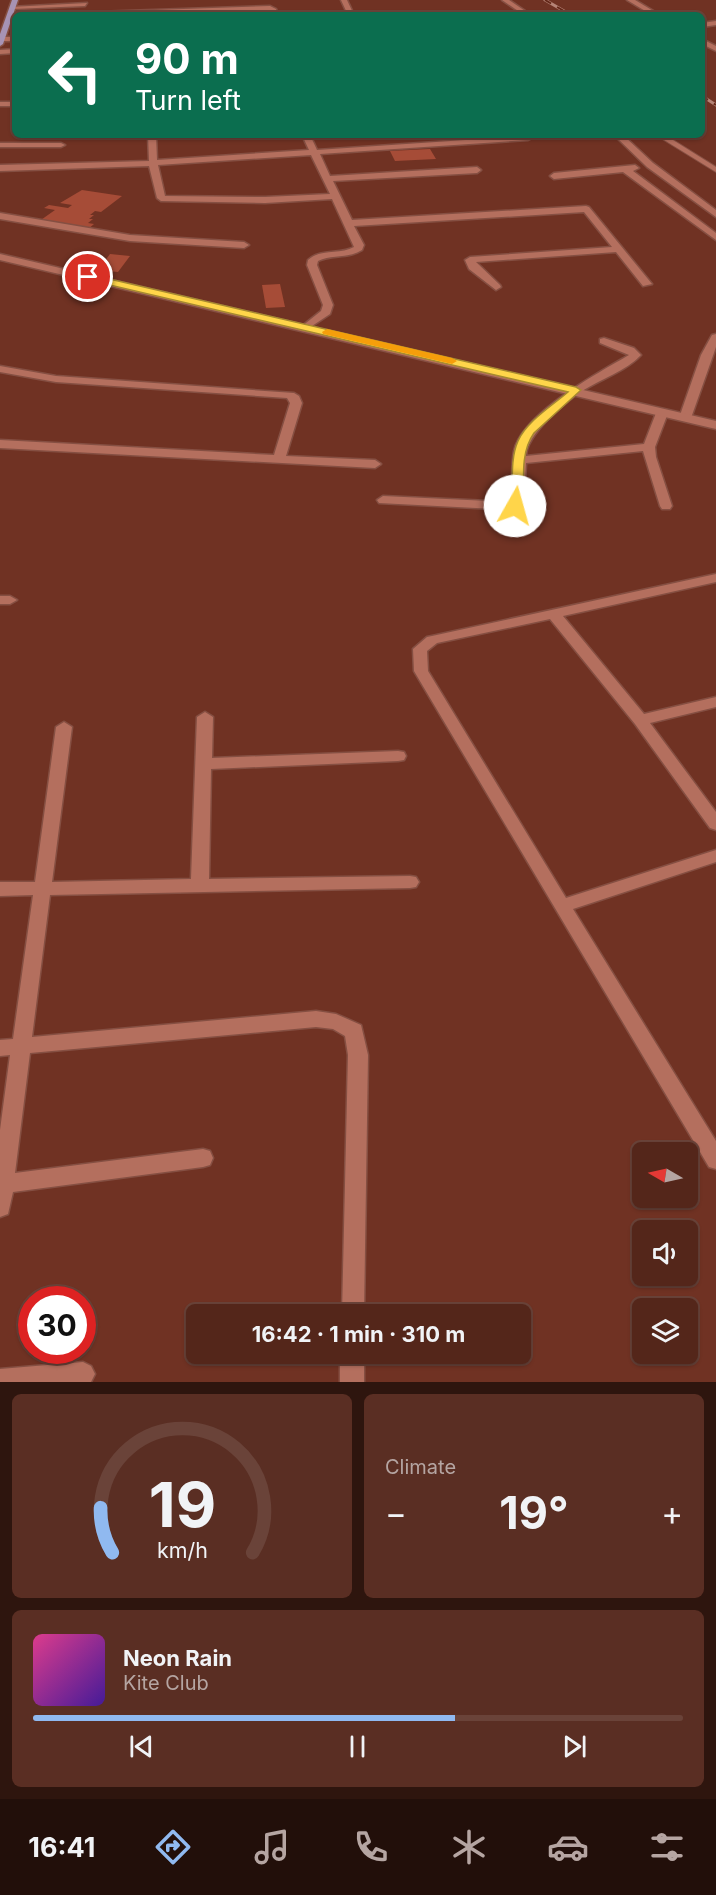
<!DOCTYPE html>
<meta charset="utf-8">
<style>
body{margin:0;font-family:Inter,sans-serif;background:#5a2e23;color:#f1f3f6;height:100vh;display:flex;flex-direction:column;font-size:22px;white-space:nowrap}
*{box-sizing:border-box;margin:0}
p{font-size:20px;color:#b5a5a2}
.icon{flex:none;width:33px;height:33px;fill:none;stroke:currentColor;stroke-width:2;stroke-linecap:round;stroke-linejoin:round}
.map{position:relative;height:1382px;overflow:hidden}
.panel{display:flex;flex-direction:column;gap:12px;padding:12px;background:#2e150e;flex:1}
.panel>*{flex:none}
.banner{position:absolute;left:12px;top:12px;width:693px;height:126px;border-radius:9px;box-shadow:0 2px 4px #0004,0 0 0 2px #6a4339;background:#0b6e4f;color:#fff;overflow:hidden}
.needle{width:39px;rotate:279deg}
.controls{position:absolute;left:632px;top:1142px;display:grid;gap:12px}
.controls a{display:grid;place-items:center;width:66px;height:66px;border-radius:9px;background:#54261a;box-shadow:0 2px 4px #0004,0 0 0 2px #6a4339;font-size:30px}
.speed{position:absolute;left:18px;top:1286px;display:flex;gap:12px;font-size:30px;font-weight:700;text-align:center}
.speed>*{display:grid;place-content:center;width:78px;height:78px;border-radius:50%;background:#54261a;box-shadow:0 2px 4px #0004,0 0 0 2px #6a4339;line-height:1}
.speed .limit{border:9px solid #d22;background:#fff;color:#111}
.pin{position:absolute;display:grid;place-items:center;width:51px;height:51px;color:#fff;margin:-26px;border:3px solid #fff;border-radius:50%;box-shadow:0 2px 6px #0007}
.me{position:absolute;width:66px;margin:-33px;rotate:7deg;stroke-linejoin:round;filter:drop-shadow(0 0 4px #0008)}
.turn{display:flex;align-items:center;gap:21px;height:126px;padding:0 24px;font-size:27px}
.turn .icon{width:78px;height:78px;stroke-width:2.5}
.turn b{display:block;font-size:42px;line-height:51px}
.big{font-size:45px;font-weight:700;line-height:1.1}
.panel .widget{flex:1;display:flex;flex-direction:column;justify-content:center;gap:9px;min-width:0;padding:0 21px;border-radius:9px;background:#5a2e23}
.panel .dial{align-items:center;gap:0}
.dial svg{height:156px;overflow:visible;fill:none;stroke:#6a4339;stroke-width:7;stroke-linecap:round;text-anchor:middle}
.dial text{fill:#f1f3f6;stroke:none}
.song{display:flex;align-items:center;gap:18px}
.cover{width:72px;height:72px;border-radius:9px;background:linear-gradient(135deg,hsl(330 70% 55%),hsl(260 70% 35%))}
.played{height:6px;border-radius:3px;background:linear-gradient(90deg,#90b9f0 65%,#6a4339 65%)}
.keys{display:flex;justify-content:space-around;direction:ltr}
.heat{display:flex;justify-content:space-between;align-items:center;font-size:33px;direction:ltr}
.panel .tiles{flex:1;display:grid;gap:12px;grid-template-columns:1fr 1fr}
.widget:last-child{grid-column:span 2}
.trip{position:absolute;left:186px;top:1304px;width:345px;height:60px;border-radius:9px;background:#54261a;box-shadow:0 2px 4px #0004,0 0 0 2px #6a4339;font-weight:700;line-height:60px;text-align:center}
.tabs{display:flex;height:96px;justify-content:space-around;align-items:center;background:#220f0a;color:#b5a5a2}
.tabs .icon{width:42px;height:42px}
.tabs .on{color:#90b9f0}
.tabs b{font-size:27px;color:#f1f3f6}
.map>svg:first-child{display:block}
.building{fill:#a64c37}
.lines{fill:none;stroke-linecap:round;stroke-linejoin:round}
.lane-casing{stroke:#854f42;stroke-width:2}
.street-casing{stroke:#854f42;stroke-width:3}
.secondary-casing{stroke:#854f42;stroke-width:3}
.primary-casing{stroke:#854f42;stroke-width:3}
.lane{fill:#b46f5e;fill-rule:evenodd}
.street{fill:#b46f5e;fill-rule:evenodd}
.secondary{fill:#b46f5e;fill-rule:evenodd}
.primary{fill:#a793b4;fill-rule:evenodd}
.rail-casing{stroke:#b68477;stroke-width:3}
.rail{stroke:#642718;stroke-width:2;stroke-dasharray:7;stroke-linecap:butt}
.route{fill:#ffd54a;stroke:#a68a30;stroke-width:1.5}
.slow{fill:#f59e0b}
</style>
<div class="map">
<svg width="716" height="1382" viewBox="0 0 716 1382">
<rect width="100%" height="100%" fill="#703223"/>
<g class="building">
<path d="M430,149L436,159L395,161L390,151Z"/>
<path d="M82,190L122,196L101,212L95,211L90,215H94L89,219H93L88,223L94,224L87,230L38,222L55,210L44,208L49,205L68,208L72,205L60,203Z"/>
<path d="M110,254L130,256L118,272L98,270Z"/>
<path d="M280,284L285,307L266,308L262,285Z"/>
</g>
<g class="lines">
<defs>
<path id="lane" d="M656,135H665L716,167V172Z"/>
<g id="street">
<path d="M341,0H347L354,15H348Z"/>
<path d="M502,0H509L531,15H524Z"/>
<path d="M627,0H635L660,15H652Z"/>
<path d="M87,3L85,6L13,9L10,7Z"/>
<path d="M270,6L276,9L278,15H272L269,10L64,15L67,13Z"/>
<path d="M716,21V25L702,27V23Z"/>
<rect x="0" y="37" width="15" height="4"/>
<path d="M702,39L716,46V51L702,44Z"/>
<path d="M15,49V53L0,54V50Z"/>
<rect x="0" y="102" width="15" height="4"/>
<path d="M148,135H156L157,160L309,150L302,135H310L317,150L538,135L528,140L320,154L330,176L477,167L481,170L477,173L333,181L352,220L586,206L589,207L652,284L643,286L616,252L476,262L500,285L501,287L496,290L469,269L465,260L470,257L612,247L584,212L354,226L364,245L362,250C348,259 332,254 318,261L317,265L333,305L330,314L306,330L301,327L321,311L323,305L307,265L308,260C321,248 340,255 354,247L332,199L265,203L161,201L157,198L149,166L0,171V165L149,161ZM311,155L330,194L265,197L165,196L158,165Z"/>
<path d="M614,135H623L653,163L716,210V217L647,167Z"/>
<path d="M0,143H61L65,145L61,147H0Z"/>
<path d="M635,165L639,168L633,171L716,233V240L623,172L554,179L550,176L554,173Z"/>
<path d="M0,213L130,235L244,242L249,245L244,248L130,241L0,219Z"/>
<path d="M716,334V347L691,418L685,421L681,420L679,418L701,355L712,335Z"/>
<path d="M604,338L634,348L641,355C626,371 601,379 582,391C565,402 526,435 526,456L644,444L656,413L658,411H666L668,413L655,447L656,457L672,506L670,509H662L660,506L643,451L526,463L524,502L519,509L515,510L379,503L377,500L383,496L511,502C513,486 511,467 514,451C522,414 598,373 629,355L600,343V339Z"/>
<path d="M0,366L56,376L294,393L299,396L302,403L286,456L375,460L381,464L375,468L0,448V440L274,455L290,403L287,398L56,382L0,372Z"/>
<path d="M716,574V582L563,616L644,714L716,697V707L650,723L716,812V830L710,828L635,724L550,619L437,643L427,651L428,671L566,898L716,850V862L573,909L716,1141V1169L709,1167L414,671L413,649L427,637L432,636Z"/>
<path d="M0,596H10L17,600L10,604H0Z"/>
<path d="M205,712L213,717L212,758L398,751L404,752L406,756L404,760L398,761L211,769L209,879L410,876L416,877L419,882L416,887L410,888L50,895L32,1037L316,1011L336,1014L361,1025L368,1055L364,1314H342L348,1055L345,1036L333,1029L316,1027L30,1053L15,1173L203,1149L210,1151L213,1158L210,1165L203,1167L13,1192L8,1214L0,1217V1130L10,1055L0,1056V1040L13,1039L33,895L0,896V882H35L56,727L64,722L72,727L52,882L191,879L197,717Z"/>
<rect x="340" y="1353" width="24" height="29"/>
<path d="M83,1362L91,1366L95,1374L91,1382H0V1369Z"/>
</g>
<path id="secondary" d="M0,254L716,421V429L0,260Z"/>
<path id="primary" d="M12,0H18L3,44L0,46V34Z"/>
</defs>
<use href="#lane" class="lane-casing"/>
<use href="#street" class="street-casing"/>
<use href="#secondary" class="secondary-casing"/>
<use href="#primary" class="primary-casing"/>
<use href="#lane" class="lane"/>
<use href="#street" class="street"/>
<use href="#secondary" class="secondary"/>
<use href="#primary" class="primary"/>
<defs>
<g id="rail">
<path d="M545,0L571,15"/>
<path d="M702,96L716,105"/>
</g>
</defs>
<use href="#rail" class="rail-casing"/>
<use href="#rail" class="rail"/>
</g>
<path class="route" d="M88,274L576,387L581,390L534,433C520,453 524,479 524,502L515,509L509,506L512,501C513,482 510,459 518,441C527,421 552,406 568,392L84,279V275Z"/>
<path class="slow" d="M327,329L452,358L457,361L452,364L323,334L322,332Z"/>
</svg>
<div class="controls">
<a><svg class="needle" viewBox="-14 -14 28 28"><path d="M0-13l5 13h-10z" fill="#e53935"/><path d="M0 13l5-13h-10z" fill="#b5a5a2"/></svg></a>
<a><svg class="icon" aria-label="sound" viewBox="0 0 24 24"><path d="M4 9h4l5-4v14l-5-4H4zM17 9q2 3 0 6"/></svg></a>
<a><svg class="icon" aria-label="layers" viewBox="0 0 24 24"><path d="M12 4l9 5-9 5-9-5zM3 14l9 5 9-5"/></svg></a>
</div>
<div class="speed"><div class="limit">30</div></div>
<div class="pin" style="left:88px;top:277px;background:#d93025"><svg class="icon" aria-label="arrive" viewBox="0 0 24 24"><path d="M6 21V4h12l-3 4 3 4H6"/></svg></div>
<svg class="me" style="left:515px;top:506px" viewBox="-20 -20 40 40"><circle r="19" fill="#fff"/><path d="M0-13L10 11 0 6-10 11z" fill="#ffd54a"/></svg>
<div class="trip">16:42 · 1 min · 310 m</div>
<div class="banner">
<div class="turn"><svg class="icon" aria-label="left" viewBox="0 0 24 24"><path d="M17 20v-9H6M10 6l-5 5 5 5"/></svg><div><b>90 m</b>Turn left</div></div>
</div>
</div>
<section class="panel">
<div class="tiles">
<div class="widget dial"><svg viewBox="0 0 100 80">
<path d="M14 69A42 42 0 1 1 86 69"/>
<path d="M14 69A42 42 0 0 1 8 46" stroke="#90b9f0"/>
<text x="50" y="56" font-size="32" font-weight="700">19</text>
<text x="50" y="72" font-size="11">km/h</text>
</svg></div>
<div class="widget"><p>Climate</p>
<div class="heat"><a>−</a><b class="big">19°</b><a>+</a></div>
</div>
<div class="widget">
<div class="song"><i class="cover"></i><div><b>Neon Rain</b><p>Kite Club</p></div></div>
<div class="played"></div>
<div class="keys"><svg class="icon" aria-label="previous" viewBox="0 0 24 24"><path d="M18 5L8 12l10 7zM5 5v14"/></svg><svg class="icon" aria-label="pause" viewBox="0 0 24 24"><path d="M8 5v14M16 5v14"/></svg><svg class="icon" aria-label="next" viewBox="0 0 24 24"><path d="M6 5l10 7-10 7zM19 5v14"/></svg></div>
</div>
</div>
</section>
<nav class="tabs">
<b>16:41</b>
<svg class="icon on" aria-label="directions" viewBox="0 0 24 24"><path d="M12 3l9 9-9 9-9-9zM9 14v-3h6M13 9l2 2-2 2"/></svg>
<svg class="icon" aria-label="music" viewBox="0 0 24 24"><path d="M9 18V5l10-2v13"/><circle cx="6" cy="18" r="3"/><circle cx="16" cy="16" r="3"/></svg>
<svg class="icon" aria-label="phone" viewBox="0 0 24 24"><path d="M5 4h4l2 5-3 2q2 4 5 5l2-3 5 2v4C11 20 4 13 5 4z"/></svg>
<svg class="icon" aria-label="climate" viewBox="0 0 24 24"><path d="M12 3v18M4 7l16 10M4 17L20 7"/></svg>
<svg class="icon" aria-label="car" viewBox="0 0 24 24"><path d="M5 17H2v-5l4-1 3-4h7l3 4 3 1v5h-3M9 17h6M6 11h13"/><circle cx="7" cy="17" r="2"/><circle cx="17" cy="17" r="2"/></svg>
<svg class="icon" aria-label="filters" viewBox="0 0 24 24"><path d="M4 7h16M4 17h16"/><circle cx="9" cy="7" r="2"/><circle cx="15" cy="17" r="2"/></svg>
</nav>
